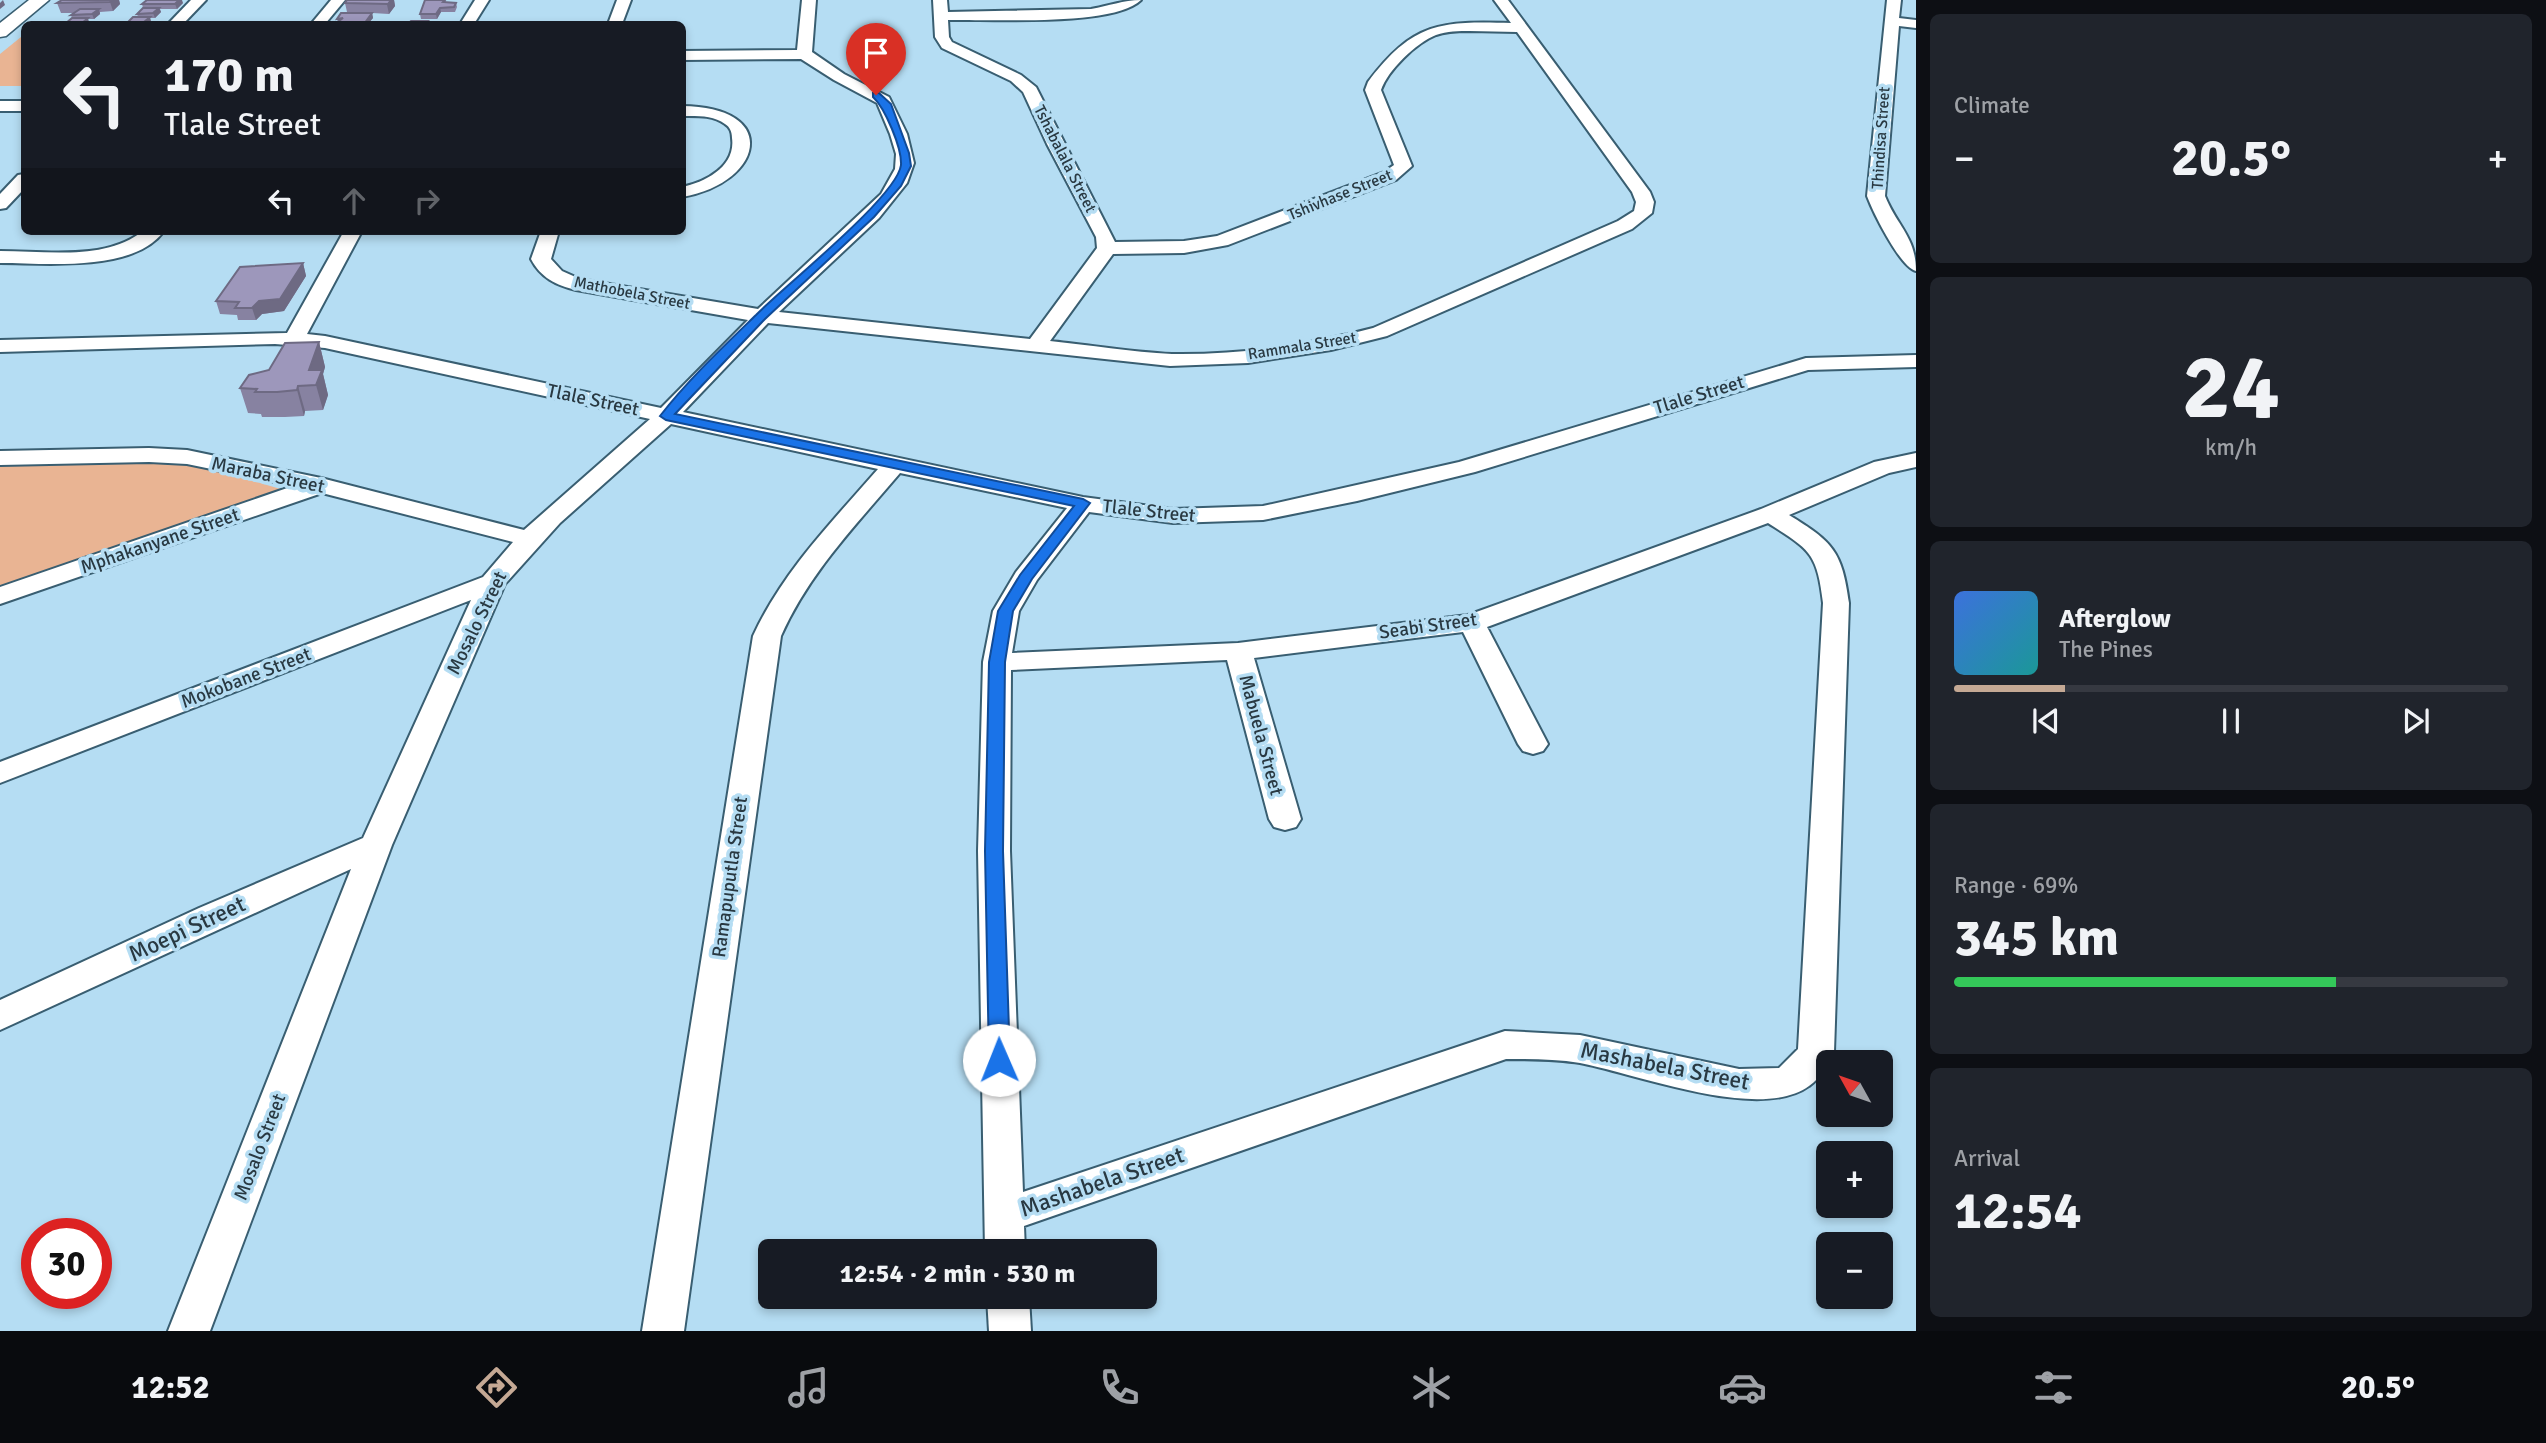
<!DOCTYPE html>
<meta charset="utf-8">
<style>
body{margin:0;font-family:Signika,sans-serif;background:#20242c;color:#f1f3f6;height:100vh;display:flex;flex-direction:column;font-size:26px;white-space:nowrap}
*{box-sizing:border-box;margin:0}
p{font-size:23px;color:#9ea1a6}
.icon{flex:none;width:38px;height:38px;fill:none;stroke:currentColor;stroke-width:2;stroke-linecap:round;stroke-linejoin:round}
.map{position:relative;flex:1;overflow:hidden}
.side{display:flex;flex-direction:column;gap:14px;padding:14px;background:#0d0f14;width:630px}
.side>*{flex:none}
.hud{position:absolute;left:21px;top:21px;width:665px;height:214px;border-radius:10px;box-shadow:0 4px 10px #0003;background:#171b24;color:#f1f3f6;overflow:hidden}
.needle{width:46px;rotate:310deg}
.tools{position:absolute;left:1816px;top:1050px;display:grid;gap:14px}
.tools a{display:grid;place-items:center;width:77px;height:77px;border-radius:10px;background:#171b24;box-shadow:0 4px 10px #0003;font-size:35px}
.speed{position:absolute;left:21px;top:1218px;display:flex;gap:14px;font-size:35px;font-weight:700;text-align:center}
.speed>*{display:grid;place-content:center;width:91px;height:91px;border-radius:50%;background:#171b24;box-shadow:0 4px 10px #0003;line-height:1}
.speed .limit{border:10px solid #d22;background:#fff;color:#111}
.pin{position:absolute;display:grid;place-items:center;width:60px;height:60px;color:#fff;margin:-72px -30px;border-radius:50% 50% 50% 0;rotate:-45deg;box-shadow:0 0 7px #0007}
.pin .icon{rotate:45deg}
.me{position:absolute;width:77px;margin:-38px;rotate:359deg;stroke-linejoin:round;filter:drop-shadow(0 0 5px #0008)}
.turn{display:flex;align-items:center;gap:24px;height:147px;padding:0 28px;font-size:32px}
.turn .icon{width:91px;height:91px;stroke-width:2.5}
.turn b{display:block;font-size:49px;line-height:60px}
.lanes{display:flex;align-items:center;height:66px;padding:0 28px;background:#0003;justify-content:center;gap:35px;direction:ltr}
.lanes .off{opacity:.35}
.big{font-size:52px;font-weight:800;line-height:1.1}
.side .tile{flex:1;display:flex;flex-direction:column;justify-content:center;gap:10px;min-width:0;padding:0 24px;border-radius:10px;background:#20242c}
.side .dial{align-items:center;gap:0}
.dial b{font-size:91px;line-height:1}
.song{display:flex;align-items:center;gap:21px}
.cover{width:84px;height:84px;border-radius:10px;background:linear-gradient(135deg,hsl(220 70% 55%),hsl(180 70% 35%))}
.played{height:7px;border-radius:4px;background:linear-gradient(90deg,#c5a994 20%,#363941 20%)}
.keys{display:flex;justify-content:space-around;direction:ltr}
.heat{display:flex;justify-content:space-between;align-items:center;font-size:38px;direction:ltr}
.charge{height:10px;border-radius:5px;background:linear-gradient(90deg,#34c759 69%,#363941 0)}
.trip{position:absolute;left:758px;top:1239px;width:399px;height:70px;border-radius:10px;background:#171b24;box-shadow:0 4px 10px #0003;font-weight:800;line-height:70px;text-align:center}
.dock{display:flex;height:112px;justify-content:space-around;align-items:center;background:#090b0e;color:#9ea1a6}
.dock .icon{width:49px;height:49px}
.dock .active{color:#c5a994}
.dock b{font-size:32px;color:#f1f3f6}
main{display:flex;flex:1;min-height:0}
.map>svg:first-child{display:block}
.green{fill:#e9b493}
.lines{fill:none;stroke-linecap:round;stroke-linejoin:round}
.minor-casing{stroke:#395e71;stroke-width:4}
.tertiary-casing{stroke:#395e71;stroke-width:3}
.minor{fill:#fff;fill-rule:evenodd}
.tertiary{fill:#fff;fill-rule:evenodd}
.wall{fill:#8782a1}
.shaded-wall{fill:#6e6a83}
.building{fill:#9d97bb;stroke:#6e6a83;stroke-width:2}
.route{fill:#1a73e8;stroke:#114b97;stroke-width:2}
.labels{text-anchor:middle;dominant-baseline:central;stroke-width:7;stroke-linejoin:round;paint-order:stroke}
.far-street-label{font-size:16px;fill:#293942;stroke:#b5ddf3}
.street-label{font-size:19px;fill:#293942;stroke:#b5ddf3}
.near-street-label{font-size:23px;fill:#293942;stroke:#b5ddf3}
</style>
<main>
<div class="map">
<svg width="1916" height="1331" viewBox="0 0 1916 1331">
<rect width="100%" height="100%" fill="#b5ddf3"/>
<g class="green">
<path d="M21,37H24V86H0V54Z"/>
<path d="M184,461L284,490L0,588V466Z"/>
</g>
<g class="lines">
<defs>
<g id="minor">
<path d="M191,0H206L183,24H168Z"/>
<path d="M331,0H345L325,24H311Z"/>
<path d="M475,0H489L474,24H460Z"/>
<path d="M617,0H631L622,24H608Z"/>
<path d="M802,0H816L812,52L844,74L889,97L907,134L914,163L907,183L879,218L779,312L1030,339L1097,248L1096,237L1047,144L1023,92L1011,81L942,48L935,37L933,0H947L948,12L1091,9C1109,6 1123,0 1141,0C1114,27 989,19 948,20L949,37L952,42L1021,75L1036,87L1115,242L1184,241L1217,236L1384,172L1394,165L1365,90L1368,82C1413,22 1441,21 1511,23L1494,0H1508L1650,192L1654,202L1652,213L1632,229L1387,336L1331,350L1248,363L1170,366L768,323L683,412L1083,497L1173,509L1263,506L1459,462L1806,358L1916,355V367L1808,370L1475,472L1357,501L1263,520L1173,523L1089,512L1037,580L1019,611L1012,653L1238,643L1468,615L1761,509L1874,462L1916,453V467L1889,473L1789,515C1833,542 1842,551 1849,603L1834,1052C1828,1064 1821,1078 1809,1086C1760,1122 1637,1074 1580,1063C1556,1059 1530,1059 1506,1059L1024,1226L1025,1251H985L978,851L983,662L993,611L1016,572L1067,508L900,473C856,525 809,573 781,636L684,1331H642L753,636C783,571 832,522 878,469L671,424L560,523L505,584L392,845L210,1331H168L351,869L0,1030V1000L199,908L363,838L471,600L0,783V762L483,577L513,542L322,493L0,604V587L293,486L187,464L149,462L0,465V451L149,448L187,450L321,478L524,530L650,419L325,348L275,344L0,352V340L287,333L344,231H362L307,334L325,336L661,408L748,320L576,290C556,285 541,278 531,259L541,231H559L551,259L562,271L580,279L758,309L881,194L895,169L896,154L890,134L877,103L834,80L801,59L682,60V51L797,50ZM1470,31L1517,32L1632,192L1636,202L1634,211L1618,221L1373,328C1308,345 1239,355 1172,354C1131,352 1090,345 1050,341L1113,254L1184,253L1228,245L1396,180L1412,166L1381,90C1388,70 1416,43 1436,35C1447,31 1459,31 1470,31ZM1768,523C1810,550 1817,552 1823,603L1798,1049L1779,1068L1739,1069L1580,1035L1505,1031L1023,1192L1010,851L1011,670L1227,660L1269,819L1274,827L1285,830L1296,827L1301,819L1254,658L1463,632L1518,744L1523,751L1533,754L1543,751L1548,744L1487,627Z"/>
<path d="M1887,0H1901L1899,18L1916,20V28L1899,26L1885,196C1897,226 1916,237 1916,271C1900,267 1873,212 1867,196Z"/>
<rect x="0" y="101" width="24" height="10"/>
<path d="M682,106C782,107 763,183 682,197V187C706,182 736,166 732,138C732,132 730,127 725,124C713,115 697,116 682,116Z"/>
<path d="M24,174V189L6,208L0,209V194L18,175Z"/>
<path d="M143,231H164C133,273 46,263 0,263V251C46,251 105,261 143,231Z"/>
<path d="M987,1297H1029L1031,1331H989Z"/>
</g>
<path id="tertiary" d="M29,0H49L6,36L0,37V23Z"/>
</defs>
<use href="#minor" class="minor-casing"/>
<use href="#tertiary" class="tertiary-casing"/>
<use href="#minor" class="minor"/>
<use href="#tertiary" class="tertiary"/>
</g>
<g class="wall">
<path d="M119,0L120,4L113,11L100,12V14L94,19H88L89,23L87,24H65L72,18L71,15L75,13H61L57,3Z"/>
<path d="M394,0L395,6L389,14L372,13L373,18L368,23L338,22L337,19L364,13L347,12L345,3Z"/>
<path d="M425,0H445L446,2L456,3L457,7L455,12H441L437,19H421L420,14Z"/>
<path d="M183,3L177,9H160L161,12L155,18H150L151,22L148,24H128L127,23L138,17L137,14L143,8L142,4Z"/>
<path d="M303,263L306,276L284,311L262,314L256,320H238L237,315L220,314L216,301Z"/>
<path d="M319,342L325,367L323,374L328,395L323,410L305,411L304,416L285,417H262L261,414L248,413L240,388L269,370Z"/>
</g>
<g class="shaded-wall">
<path d="M3,0L5,5L0,9V3Z"/>
<path d="M112,0H119L120,4L113,11L110,2Z"/>
<path d="M179,0H182L183,3L177,9L175,4Z"/>
<path d="M386,0H394L395,6L389,14Z"/>
<path d="M159,8L161,12L155,18L153,13Z"/>
<path d="M440,8L441,12L437,19L436,14Z"/>
<path d="M99,9L100,14L94,19L92,14Z"/>
<path d="M372,13L373,18L368,24H363Z"/>
<path d="M150,17L151,22L148,24H145L144,22Z"/>
<path d="M88,18L89,23L87,24H82Z"/>
<path d="M303,263L306,276L284,311L262,314L256,320L252,308Z"/>
<path d="M319,342L325,367L323,374L328,395L323,410L316,385L309,370Z"/>
<path d="M298,386L305,411L304,416L297,390Z"/>
</g>
<g class="building">
<path d="M62,0H112L110,2L57,3Z"/>
<path d="M147,0H179L175,4H142Z"/>
<path d="M347,0H391L388,4L345,3Z"/>
<path d="M425,0H445L443,2L456,3L454,7L440,8L436,14H420Z"/>
<path d="M143,8H159L153,13L137,14Z"/>
<path d="M80,9H99L92,14L71,15Z"/>
<path d="M341,13H372L364,24H335L343,18L337,19Z"/>
<path d="M133,17H150L144,22L127,23Z"/>
<path d="M72,18H88L81,24H65Z"/>
<path d="M411,21H428L426,24H408Z"/>
<path d="M374,23L373,24H337Z"/>
<path d="M303,263L280,299L259,301L252,308H235L239,302L216,301L240,267Z"/>
<path d="M319,342L309,370H322L316,385L298,386L297,390L277,392H255L257,389L240,388L249,375L269,370L285,343Z"/>
</g>
<path class="route" d="M873,93H879L891,104L909,153L911,166L901,186L874,217L765,319L675,414L1083,499L1090,503L1032,579L1013,611L1005,662L1003,851L1010,1060L1007,1066L999,1068L992,1066L989,1060L985,851L989,662L998,611L1020,575L1074,506L666,420L660,416C688,380 723,347 756,315C783,287 897,197 901,165C902,148 885,108 873,97Z"/>
<g class="labels">
<g class="far-street-label">
<text transform="translate(1881 138) rotate(-86)">Thindisa Street</text>
<text transform="translate(1065 159) rotate(63)">Tshabalala Street</text>
<text transform="translate(1340 195) rotate(-22)">Tshivhase Street</text>
<text transform="translate(632 293) rotate(11)">Mathobela Street</text>
<text transform="translate(1302 346) rotate(-9)">Rammala Street</text>
</g>
<g class="street-label">
<text transform="translate(1699 395) rotate(-17)">Tlale Street</text>
<text transform="translate(593 400) rotate(12)">Tlale Street</text>
<text transform="translate(268 475) rotate(12)">Maraba Street</text>
<text transform="translate(1149 511) rotate(6)">Tlale Street</text>
<text transform="translate(160 541) rotate(-19)">Mphakanyane Street</text>
<text transform="translate(477 623) rotate(-64)">Mosalo Street</text>
<text transform="translate(1428 626) rotate(-8)">Seabi Street</text>
<text transform="translate(246 678) rotate(-21)">Mokobane Street</text>
<text transform="translate(1261 735) rotate(75)">Mabuela Street</text>
<text transform="translate(730 877) rotate(-82)">Ramapuputla Street</text>
<text transform="translate(260 1147) rotate(-69)">Mosalo Street</text>
</g>
<g class="near-street-label">
<text transform="translate(187 929) rotate(-25)">Moepi Street</text>
<text transform="translate(1665 1066) rotate(11)">Mashabela Street</text>
<text transform="translate(1102 1182) rotate(-19)">Mashabela Street</text>
</g>
</g>
</svg>
<div class="tools">
<a><svg class="needle" viewBox="-14 -14 28 28"><path d="M0-13l5 13h-10z" fill="#e53935"/><path d="M0 13l5-13h-10z" fill="#9ea1a6"/></svg></a>
<a>+</a>
<a>−</a>
</div>
<div class="speed"><div class="limit">30</div></div>
<div class="pin" style="left:876px;top:95px;background:#d93025"><svg class="icon" aria-label="arrive" viewBox="0 0 24 24"><path d="M6 21V4h12l-3 4 3 4H6"/></svg></div>
<svg class="me" style="left:999px;top:1060px" viewBox="-20 -20 40 40"><circle r="19" fill="#fff"/><path d="M0-13L10 11 0 6-10 11z" fill="#1a73e8"/></svg>
<div class="trip">12:54 · 2 min · 530 m</div>
<div class="hud">
<div class="turn"><svg class="icon" aria-label="left" viewBox="0 0 24 24"><path d="M17 20v-9H6M10 6l-5 5 5 5"/></svg><div><b>170 m</b>Tlale Street</div></div>
<div class="lanes"><svg class="icon" aria-label="left" viewBox="0 0 24 24"><path d="M17 20v-9H6M10 6l-5 5 5 5"/></svg><svg class="icon off" aria-label="ahead" viewBox="0 0 24 24"><path d="M12 20V5M6 11l6-6 6 6"/></svg><svg class="icon off" aria-label="right" viewBox="0 0 24 24"><path d="M7 20v-9h11M14 6l5 5-5 5"/></svg></div>
</div>
</div>
<section class="side">
<div class="tile"><p>Climate</p>
<div class="heat"><a>−</a><b class="big">20.5°</b><a>+</a></div>
</div>
<div class="tile dial"><b>24</b><p>km/h</p></div>
<div class="tile">
<div class="song"><i class="cover"></i><div><b>Afterglow</b><p>The Pines</p></div></div>
<div class="played"></div>
<div class="keys"><svg class="icon" aria-label="previous" viewBox="0 0 24 24"><path d="M18 5L8 12l10 7zM5 5v14"/></svg><svg class="icon" aria-label="pause" viewBox="0 0 24 24"><path d="M8 5v14M16 5v14"/></svg><svg class="icon" aria-label="next" viewBox="0 0 24 24"><path d="M6 5l10 7-10 7zM19 5v14"/></svg></div>
</div>
<div class="tile"><p>Range · 69%</p><b class="big">345 km</b><div class="charge"></div></div>
<div class="tile"><p>Arrival</p><b class="big">12:54</b></div>
</section>
</main>
<nav class="dock">
<b>12:52</b>
<svg class="icon active" aria-label="directions" viewBox="0 0 24 24"><path d="M12 3l9 9-9 9-9-9zM9 14v-3h6M13 9l2 2-2 2"/></svg>
<svg class="icon" aria-label="music" viewBox="0 0 24 24"><path d="M9 18V5l10-2v13"/><circle cx="6" cy="18" r="3"/><circle cx="16" cy="16" r="3"/></svg>
<svg class="icon" aria-label="phone" viewBox="0 0 24 24"><path d="M5 4h4l2 5-3 2q2 4 5 5l2-3 5 2v4C11 20 4 13 5 4z"/></svg>
<svg class="icon" aria-label="climate" viewBox="0 0 24 24"><path d="M12 3v18M4 7l16 10M4 17L20 7"/></svg>
<svg class="icon" aria-label="car" viewBox="0 0 24 24"><path d="M5 17H2v-5l4-1 3-4h7l3 4 3 1v5h-3M9 17h6M6 11h13"/><circle cx="7" cy="17" r="2"/><circle cx="17" cy="17" r="2"/></svg>
<svg class="icon" aria-label="filters" viewBox="0 0 24 24"><path d="M4 7h16M4 17h16"/><circle cx="9" cy="7" r="2"/><circle cx="15" cy="17" r="2"/></svg>
<b>20.5°</b>
</nav>
